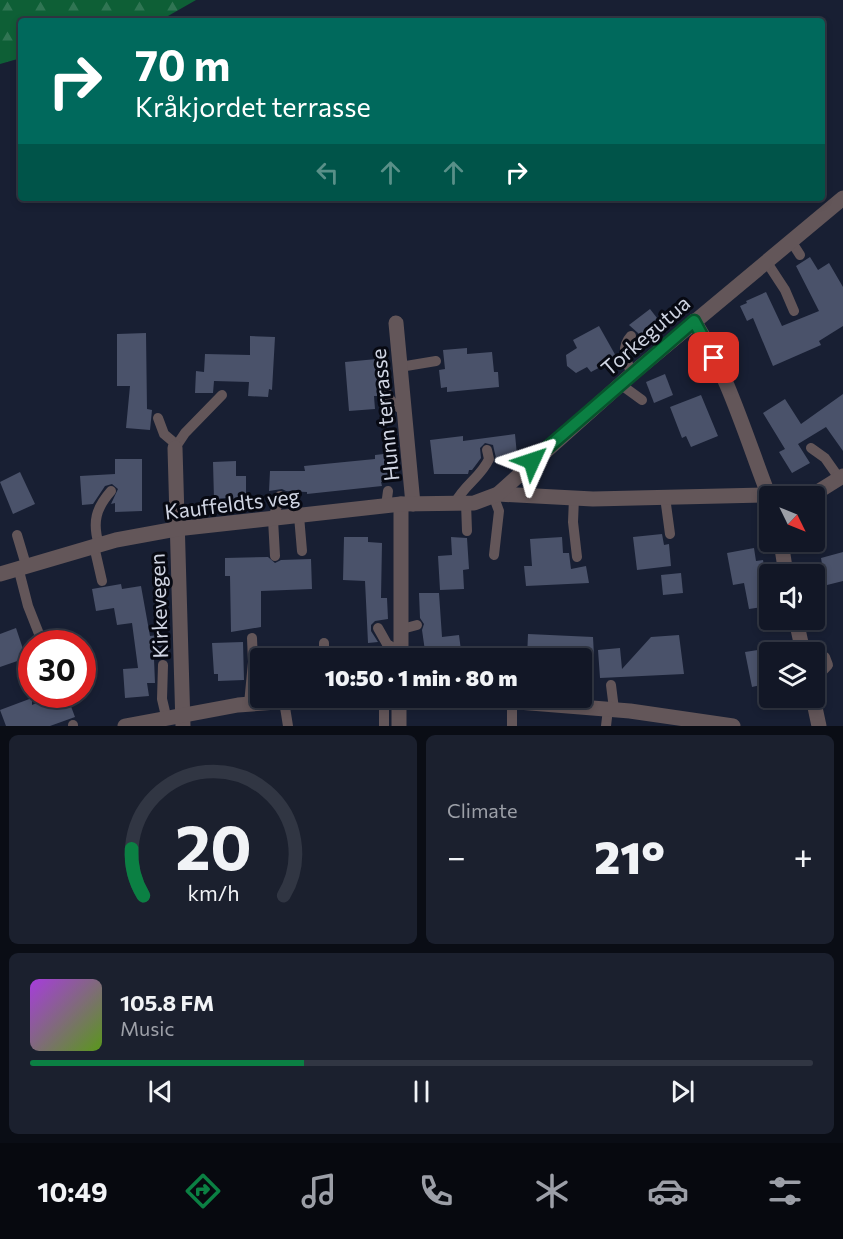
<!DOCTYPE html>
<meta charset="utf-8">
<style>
body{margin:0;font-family:Commissioner,sans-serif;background:#1b202e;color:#f1f3f6;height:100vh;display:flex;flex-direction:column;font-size:22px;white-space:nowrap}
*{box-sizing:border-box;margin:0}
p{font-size:20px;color:#9c9fa7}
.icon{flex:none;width:33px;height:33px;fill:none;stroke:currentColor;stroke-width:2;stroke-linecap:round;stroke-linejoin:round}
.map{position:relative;height:726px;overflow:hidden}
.panel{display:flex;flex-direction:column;gap:9px;padding:9px;background:#0a0d15;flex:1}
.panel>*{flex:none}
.hud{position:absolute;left:18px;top:18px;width:807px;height:183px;border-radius:6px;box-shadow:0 3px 9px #0003,0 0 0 2px #313643;background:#00695c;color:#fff;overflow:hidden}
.needle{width:39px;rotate:133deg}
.buttons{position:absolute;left:759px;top:486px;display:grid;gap:12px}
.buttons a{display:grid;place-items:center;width:66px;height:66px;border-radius:6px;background:#121726;box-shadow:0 3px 9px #0003,0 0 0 2px #313643;font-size:30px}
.speed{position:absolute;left:18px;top:630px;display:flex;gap:12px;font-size:30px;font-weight:700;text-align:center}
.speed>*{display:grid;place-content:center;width:78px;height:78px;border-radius:50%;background:#121726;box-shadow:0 3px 9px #0003,0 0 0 2px #313643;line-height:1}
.speed .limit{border:9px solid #d22;background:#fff;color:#111}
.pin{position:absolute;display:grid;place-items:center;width:51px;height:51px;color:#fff;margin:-26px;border-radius:12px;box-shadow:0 3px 9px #0006}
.me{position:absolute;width:66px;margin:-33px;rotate:48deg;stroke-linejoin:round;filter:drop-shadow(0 0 4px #0008)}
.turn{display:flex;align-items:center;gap:21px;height:126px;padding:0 18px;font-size:27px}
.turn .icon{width:78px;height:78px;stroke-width:2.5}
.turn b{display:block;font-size:42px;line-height:51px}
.lanes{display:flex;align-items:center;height:57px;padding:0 18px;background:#0003;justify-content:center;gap:30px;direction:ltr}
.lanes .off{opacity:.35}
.big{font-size:45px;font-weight:800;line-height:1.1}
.panel .widget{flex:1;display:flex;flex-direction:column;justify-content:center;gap:9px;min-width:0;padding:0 21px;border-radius:9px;background:#1b202e}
.panel .dial{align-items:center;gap:0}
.dial svg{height:156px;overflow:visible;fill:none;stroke:#313643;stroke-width:7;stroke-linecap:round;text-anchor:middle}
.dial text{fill:#f1f3f6;stroke:none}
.song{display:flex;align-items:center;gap:18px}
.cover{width:72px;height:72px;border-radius:9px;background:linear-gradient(135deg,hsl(280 70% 55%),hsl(90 70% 35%))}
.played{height:6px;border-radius:3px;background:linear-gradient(90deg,#0b8043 35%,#313643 35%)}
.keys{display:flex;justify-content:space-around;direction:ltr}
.heat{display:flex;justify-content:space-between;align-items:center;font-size:33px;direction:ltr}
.panel .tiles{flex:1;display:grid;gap:9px;grid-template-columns:1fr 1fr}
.widget:last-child{grid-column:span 2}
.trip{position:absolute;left:250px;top:648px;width:342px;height:60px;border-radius:6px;background:#121726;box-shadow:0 3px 9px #0003,0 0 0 2px #313643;font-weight:800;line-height:60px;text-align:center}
.dock{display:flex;height:96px;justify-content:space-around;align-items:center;background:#07090f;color:#9c9fa7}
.dock .icon{width:42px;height:42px}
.dock .selected{color:#0b8043}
.dock b{font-size:27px;color:#f1f3f6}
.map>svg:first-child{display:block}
.forest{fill:url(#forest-firs)}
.building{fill:#4a526a}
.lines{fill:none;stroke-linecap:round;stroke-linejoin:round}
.lane{stroke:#635659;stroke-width:10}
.street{stroke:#635659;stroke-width:15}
.route-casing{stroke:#07532c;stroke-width:15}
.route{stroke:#0b8043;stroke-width:10}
.labels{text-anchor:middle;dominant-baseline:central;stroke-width:6;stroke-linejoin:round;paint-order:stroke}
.street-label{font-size:21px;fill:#d0d5e3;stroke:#070912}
</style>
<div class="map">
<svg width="843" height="726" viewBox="0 0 843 726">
<defs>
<pattern id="forest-firs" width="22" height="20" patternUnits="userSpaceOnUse" patternTransform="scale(1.5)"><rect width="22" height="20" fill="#0e5f36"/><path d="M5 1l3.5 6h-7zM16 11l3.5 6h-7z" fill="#307553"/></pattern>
</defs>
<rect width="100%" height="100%" fill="#181f33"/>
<path class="forest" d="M0,0H196L168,16L151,21H21V58L0,64Z"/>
<g class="building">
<path d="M810,257L818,270L829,263L843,287V326L819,341L821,345L773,366L753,318L747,321L740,306L747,303L746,301L766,292L782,326L819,311L796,266Z"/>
<path d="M650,309L664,327L643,343L638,333L629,325Z"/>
<path d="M599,326L617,358L591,372L587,367L576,373L567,366L566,355L577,348L573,340Z"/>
<path d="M146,333L147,409L152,410L150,430L126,428L130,386H117V334Z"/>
<path d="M250,336L275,337L272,390L269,389L268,397L248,396L249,382L214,381L213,393H195L196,371L204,372L205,354L250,355Z"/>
<path d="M467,348V354L492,352L494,372H498L499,387L447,392V387L441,388L439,370L445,369L443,350Z"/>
<path d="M387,358L389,378L378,379L379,396H374L375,409L349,411L345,362Z"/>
<path d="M665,374L673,395L654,403L646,382Z"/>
<path d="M843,394V451L826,427L798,444L810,463L792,473L779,452L785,449L763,413L785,399L801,424Z"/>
<path d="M701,395L718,436L691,447L686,436L682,438L670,407Z"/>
<path d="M515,434L517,455L496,458L493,445L485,443L480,448L481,458L472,470H469L468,474H434L430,440L463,436V441Z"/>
<path d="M393,453L396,480L381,482L382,486L307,494V492L286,491L282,489L269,491L270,471H305L304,466L375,459V455Z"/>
<path d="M115,459H142V511L115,512V503L111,504L118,489L112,484L105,486L93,504L82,505L80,476L115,474Z"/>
<path d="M236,461V476H246V502H226V498L214,499L213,462Z"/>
<path d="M20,472L35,504L13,514L0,482Z"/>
<path d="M662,534L664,545L669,544L671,566L637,570L633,537Z"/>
<path d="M344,537H368V542L382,543L381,598H387L388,619L375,621L371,625V631L378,642L368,643L365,581L343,580Z"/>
<path d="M451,537L467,538L469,569L463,570L464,589L440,590L438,556L452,555Z"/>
<path d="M562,537L563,553H569L571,569L586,566L589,583L526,586L524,566H532L530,539Z"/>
<path d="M754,548L756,561L763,560L767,583L770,582V606L749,609L744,583L733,585L727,553Z"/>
<path d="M843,552V581L815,588L814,574H812L810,567L822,564L821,558Z"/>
<path d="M268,557L275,563L281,560L311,559L312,589L261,591V627L231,632L230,576H225V558Z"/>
<path d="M681,573L683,593L663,595L661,575Z"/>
<path d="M121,584L122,589L141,586L150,636L167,634L170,657L154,659L155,683H147L149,696L125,698L123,669L138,668L132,623L117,625L114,608L96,611L92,589Z"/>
<path d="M419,593H439L442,637L459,635L462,658H426L422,630L424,624L420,618Z"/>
<path d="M16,628L26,658L0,667V634Z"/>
<path d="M528,634L593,637L594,656L569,658L566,652L561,651L555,654L554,658H527Z"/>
<path d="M679,635L684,674L600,678L598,650L620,648L622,669L651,637Z"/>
<path d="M243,642L244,680L218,681V674H214L212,643Z"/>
<path d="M770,648V683L752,687L745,652Z"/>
<path d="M32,698V705L48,698L51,707L69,701L75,717L50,726H6L0,710Z"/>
</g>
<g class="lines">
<g class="lane">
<path d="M791,241L800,255"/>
<path d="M766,261L785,290L794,311"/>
<path d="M631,336C620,348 626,360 632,374"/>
<path d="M400,367L436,361"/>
<path d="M620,384L642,400"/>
<path d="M385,387C387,398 393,406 405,410"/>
<path d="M158,418L164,434L177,445"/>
<path d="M175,448L185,433L222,395"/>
<path d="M811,448L825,458L839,478"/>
<path d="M493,495L499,511L494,555"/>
<path d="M665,497L670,534"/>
<path d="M574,498L573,522L577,557"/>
<path d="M455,503C464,485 481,477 489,459L487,450"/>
<path d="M466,503L467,531"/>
<path d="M386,506L388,491"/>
<path d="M299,516L302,551"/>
<path d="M17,535L26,565"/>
<path d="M99,545C92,522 96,508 111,491"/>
<path d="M94,546L102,581"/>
<path d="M275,556L273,519L280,496"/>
<path d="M18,567L28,606L43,644"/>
<path d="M378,628L387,644L402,653"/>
<path d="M402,629L417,625"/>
<path d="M324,643V658"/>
<path d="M561,658H562"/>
<path d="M163,665L162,699L166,716"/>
<path d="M582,669C591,678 587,695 586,707"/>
<path d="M814,680L828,665L825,657"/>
<path d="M611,685L614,709"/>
<path d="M284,701L288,726"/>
<path d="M512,701V726"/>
<path d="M249,704L253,662L252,638"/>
<path d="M73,725V726"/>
<path d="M384,726V698"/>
<path d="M606,726L608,709"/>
</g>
<g class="street">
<path d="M694,321C728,374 747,440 770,499"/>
<path d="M396,323L413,504"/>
<path d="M175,448L183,726"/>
<path d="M498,494L593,499L768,495"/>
<path d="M811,496L843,476"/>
<path d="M401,504V658"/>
<path d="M781,542L786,574"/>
<path d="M0,574L116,540L176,529L401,504L474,503L498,494L632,374L843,198"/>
<path d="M796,620L803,652"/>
<path d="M467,698L630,711L733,726"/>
<path d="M813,698L819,726"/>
<path d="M125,726L238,705L329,698"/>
<path d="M399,726V698"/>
</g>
</g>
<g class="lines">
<defs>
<path id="route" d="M532,461L694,321L714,358"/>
</defs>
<use href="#route" class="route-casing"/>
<use href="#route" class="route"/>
</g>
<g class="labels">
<g class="street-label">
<text transform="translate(645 335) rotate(-41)">Torkegutua</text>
<text transform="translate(384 415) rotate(-96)">Hunn terrasse</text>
<text transform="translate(232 503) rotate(-7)">Kauffeldts veg</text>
<text transform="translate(158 606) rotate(-92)">Kirkevegen</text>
</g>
</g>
</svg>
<div class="buttons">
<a><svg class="needle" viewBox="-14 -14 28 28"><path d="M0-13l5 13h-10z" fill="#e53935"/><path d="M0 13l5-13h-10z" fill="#9c9fa7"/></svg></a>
<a><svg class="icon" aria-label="sound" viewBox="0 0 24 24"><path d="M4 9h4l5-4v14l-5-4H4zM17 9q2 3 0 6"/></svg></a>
<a><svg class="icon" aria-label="layers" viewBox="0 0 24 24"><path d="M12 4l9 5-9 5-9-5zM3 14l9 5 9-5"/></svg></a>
</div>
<div class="speed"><div class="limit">30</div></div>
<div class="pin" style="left:714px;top:358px;background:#d93025"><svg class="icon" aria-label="arrive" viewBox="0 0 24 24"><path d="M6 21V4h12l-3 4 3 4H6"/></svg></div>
<svg class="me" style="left:532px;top:461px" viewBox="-20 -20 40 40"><path d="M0-17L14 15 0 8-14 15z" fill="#0b8043" stroke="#fff" stroke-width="4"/></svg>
<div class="trip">10:50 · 1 min · 80 m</div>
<div class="hud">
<div class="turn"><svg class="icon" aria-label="right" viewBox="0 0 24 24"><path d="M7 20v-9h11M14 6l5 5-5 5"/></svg><div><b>70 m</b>Kråkjordet terrasse</div></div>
<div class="lanes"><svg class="icon off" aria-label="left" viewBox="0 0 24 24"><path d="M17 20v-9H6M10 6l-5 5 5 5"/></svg><svg class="icon off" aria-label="ahead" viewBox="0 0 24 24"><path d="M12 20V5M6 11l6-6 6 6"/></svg><svg class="icon off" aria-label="ahead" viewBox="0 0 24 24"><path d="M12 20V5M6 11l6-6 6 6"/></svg><svg class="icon" aria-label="right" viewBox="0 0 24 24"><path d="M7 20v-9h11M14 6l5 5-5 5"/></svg></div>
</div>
</div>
<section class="panel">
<div class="tiles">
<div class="widget dial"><svg viewBox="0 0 100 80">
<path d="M14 69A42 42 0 1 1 86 69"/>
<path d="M14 69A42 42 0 0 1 8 45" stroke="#0b8043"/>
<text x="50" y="56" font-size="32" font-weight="700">20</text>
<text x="50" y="72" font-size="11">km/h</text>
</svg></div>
<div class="widget"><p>Climate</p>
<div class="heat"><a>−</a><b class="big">21°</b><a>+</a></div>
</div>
<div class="widget">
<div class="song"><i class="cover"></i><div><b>105.8 FM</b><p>Music</p></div></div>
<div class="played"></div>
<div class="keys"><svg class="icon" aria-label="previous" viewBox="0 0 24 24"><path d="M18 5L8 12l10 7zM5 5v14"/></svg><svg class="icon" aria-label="pause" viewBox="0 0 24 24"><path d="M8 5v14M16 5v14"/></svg><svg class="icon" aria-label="next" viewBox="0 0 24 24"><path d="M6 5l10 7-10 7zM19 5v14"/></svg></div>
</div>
</div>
</section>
<nav class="dock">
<b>10:49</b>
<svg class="icon selected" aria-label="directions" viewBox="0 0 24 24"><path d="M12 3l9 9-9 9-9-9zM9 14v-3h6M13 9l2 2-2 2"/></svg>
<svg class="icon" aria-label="music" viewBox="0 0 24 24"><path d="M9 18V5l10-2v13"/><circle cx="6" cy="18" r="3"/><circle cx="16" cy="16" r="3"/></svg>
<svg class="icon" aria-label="phone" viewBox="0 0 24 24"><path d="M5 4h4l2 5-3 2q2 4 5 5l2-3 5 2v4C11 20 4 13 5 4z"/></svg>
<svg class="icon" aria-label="climate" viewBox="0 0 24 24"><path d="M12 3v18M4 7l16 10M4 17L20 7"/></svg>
<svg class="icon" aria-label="car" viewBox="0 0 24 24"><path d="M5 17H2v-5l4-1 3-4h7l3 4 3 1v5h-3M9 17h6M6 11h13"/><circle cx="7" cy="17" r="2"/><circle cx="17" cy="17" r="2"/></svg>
<svg class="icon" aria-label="filters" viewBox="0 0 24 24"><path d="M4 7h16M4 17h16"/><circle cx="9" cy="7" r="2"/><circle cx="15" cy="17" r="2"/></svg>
</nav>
